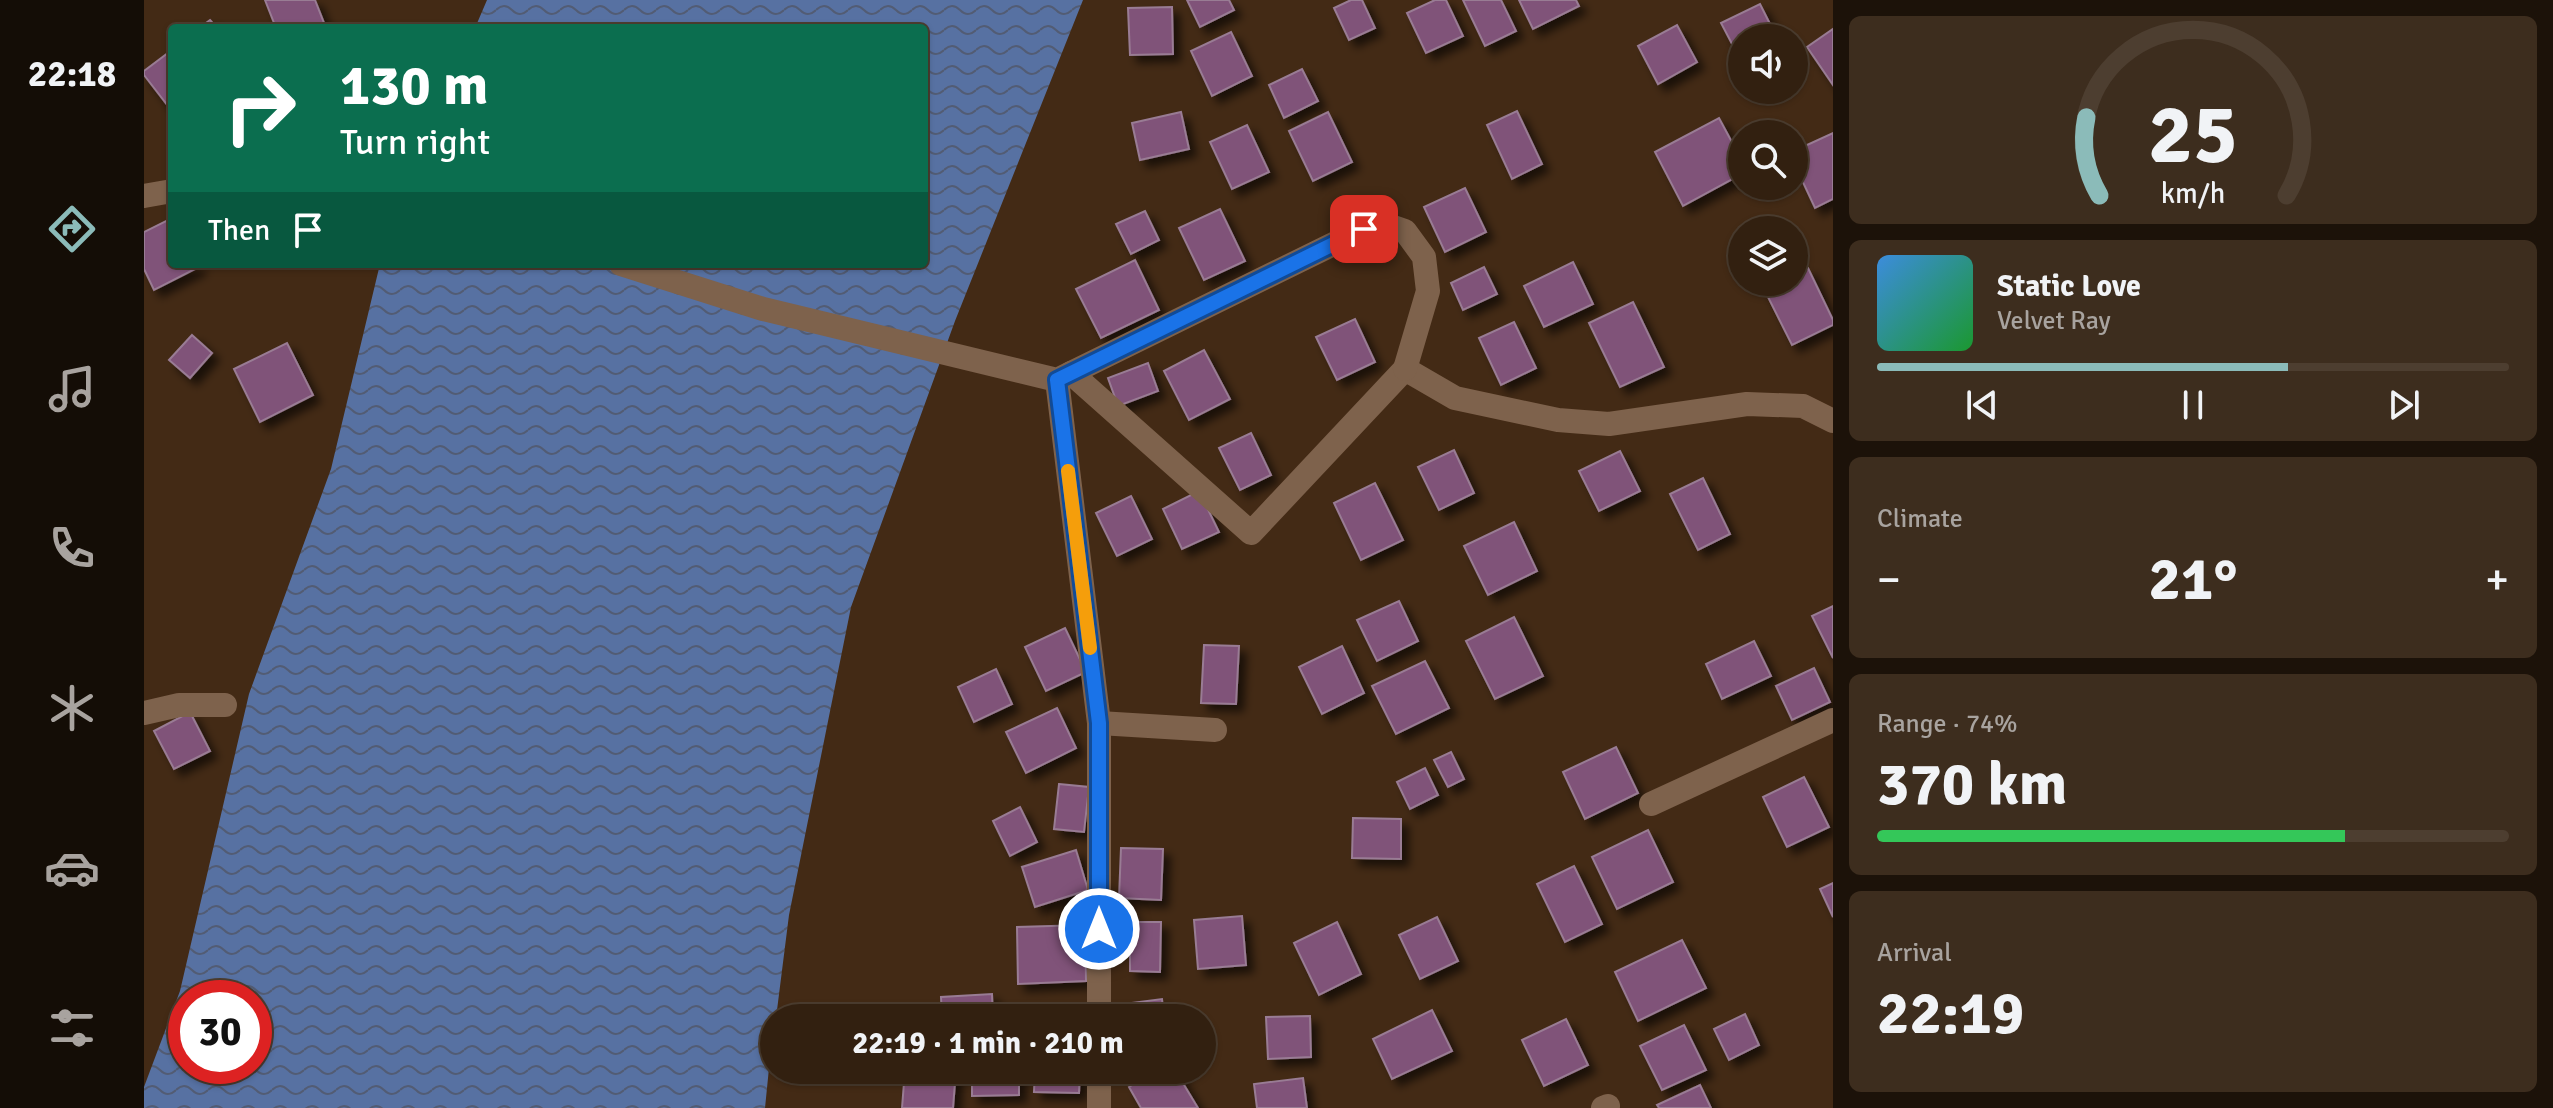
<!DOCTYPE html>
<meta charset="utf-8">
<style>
body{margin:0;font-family:Signika,sans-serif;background:#3d2d1e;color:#f1f3f6;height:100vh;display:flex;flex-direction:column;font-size:30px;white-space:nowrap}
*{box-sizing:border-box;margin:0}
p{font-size:26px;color:#a8a39f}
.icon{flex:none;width:44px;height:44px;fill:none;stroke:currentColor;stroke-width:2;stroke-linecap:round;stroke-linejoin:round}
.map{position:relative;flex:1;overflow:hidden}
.sheet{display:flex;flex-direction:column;gap:16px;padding:16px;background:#1c1209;width:720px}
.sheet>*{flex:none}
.guide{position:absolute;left:24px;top:24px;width:760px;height:244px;border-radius:8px;box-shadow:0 2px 6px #0004,0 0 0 2px #4d3e30;background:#0b6e4f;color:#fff;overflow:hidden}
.fabs{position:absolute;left:1584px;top:24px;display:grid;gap:16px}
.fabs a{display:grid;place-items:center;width:80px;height:80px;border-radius:50%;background:#322010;box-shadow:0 2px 6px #0004,0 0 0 2px #4d3e30;font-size:40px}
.speed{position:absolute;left:24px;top:980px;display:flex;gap:16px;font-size:40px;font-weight:700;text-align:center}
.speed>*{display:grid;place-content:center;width:104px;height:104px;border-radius:50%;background:#322010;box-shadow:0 2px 6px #0004,0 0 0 2px #4d3e30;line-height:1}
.speed .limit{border:12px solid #d22;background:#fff;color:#111}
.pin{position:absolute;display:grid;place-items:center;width:68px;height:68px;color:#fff;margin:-34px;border-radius:16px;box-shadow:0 4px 12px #0006}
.me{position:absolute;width:88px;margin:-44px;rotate:0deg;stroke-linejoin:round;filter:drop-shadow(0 0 6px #0008)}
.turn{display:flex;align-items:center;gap:28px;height:168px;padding:0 40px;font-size:36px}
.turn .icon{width:104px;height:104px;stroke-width:2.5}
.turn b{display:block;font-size:56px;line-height:68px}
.then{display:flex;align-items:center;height:76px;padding:0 40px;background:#0003;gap:16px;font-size:30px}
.big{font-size:60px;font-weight:800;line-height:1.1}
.sheet .widget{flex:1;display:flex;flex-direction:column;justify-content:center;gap:12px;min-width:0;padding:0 28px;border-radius:12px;background:#3d2d1e}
.sheet .dial{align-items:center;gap:0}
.dial svg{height:208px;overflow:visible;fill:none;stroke:#4d3e30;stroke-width:7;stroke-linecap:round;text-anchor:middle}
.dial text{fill:#f1f3f6;stroke:none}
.song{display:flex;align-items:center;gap:24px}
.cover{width:96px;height:96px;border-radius:12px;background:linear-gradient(135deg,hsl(210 70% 55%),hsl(130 70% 35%))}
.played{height:8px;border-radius:4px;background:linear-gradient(90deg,#8bbbb9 65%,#4d3e30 65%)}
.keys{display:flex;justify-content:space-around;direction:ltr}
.heat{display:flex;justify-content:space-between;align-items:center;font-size:44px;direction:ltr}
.charge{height:12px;border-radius:6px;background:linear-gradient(90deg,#34c759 74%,#4d3e30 0)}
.trip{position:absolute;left:616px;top:1004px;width:456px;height:80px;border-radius:40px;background:#322010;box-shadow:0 2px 6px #0004,0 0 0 2px #4d3e30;font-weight:800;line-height:80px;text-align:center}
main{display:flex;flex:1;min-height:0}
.menu{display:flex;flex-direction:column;width:144px;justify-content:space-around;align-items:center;background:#140d06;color:#a8a39f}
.menu .icon{width:56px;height:56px}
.menu .current{color:#8bbbb9}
.menu b{font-size:36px;color:#f1f3f6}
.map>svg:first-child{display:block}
.water{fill:url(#water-waves);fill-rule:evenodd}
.building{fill:#805279;stroke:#997c94;stroke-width:2;filter:url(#shadow)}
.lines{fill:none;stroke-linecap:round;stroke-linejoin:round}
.minor{stroke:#7e624c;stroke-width:24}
.route-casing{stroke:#114b97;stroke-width:20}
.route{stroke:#1a73e8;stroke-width:14}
.slow{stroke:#f59e0b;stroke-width:14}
</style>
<main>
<nav class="menu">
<b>22:18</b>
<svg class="icon current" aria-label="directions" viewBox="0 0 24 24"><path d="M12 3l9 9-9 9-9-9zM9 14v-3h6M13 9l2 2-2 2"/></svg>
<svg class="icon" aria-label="music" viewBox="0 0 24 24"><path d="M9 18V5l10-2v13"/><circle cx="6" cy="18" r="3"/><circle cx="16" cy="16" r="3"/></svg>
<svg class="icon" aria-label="phone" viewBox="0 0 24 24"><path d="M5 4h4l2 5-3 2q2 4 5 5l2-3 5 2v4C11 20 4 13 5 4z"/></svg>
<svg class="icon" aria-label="climate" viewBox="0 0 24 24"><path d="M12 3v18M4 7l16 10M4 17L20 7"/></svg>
<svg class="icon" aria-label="car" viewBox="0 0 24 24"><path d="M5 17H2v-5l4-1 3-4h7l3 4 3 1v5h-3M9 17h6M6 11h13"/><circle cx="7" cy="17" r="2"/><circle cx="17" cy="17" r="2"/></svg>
<svg class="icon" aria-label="filters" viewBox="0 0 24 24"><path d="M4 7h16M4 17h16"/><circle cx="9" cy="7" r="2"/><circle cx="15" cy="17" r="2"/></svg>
</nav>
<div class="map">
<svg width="1689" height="1108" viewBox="0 0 1689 1108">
<defs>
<pattern id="water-waves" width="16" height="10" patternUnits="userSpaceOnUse" patternTransform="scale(2)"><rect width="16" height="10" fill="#5771a2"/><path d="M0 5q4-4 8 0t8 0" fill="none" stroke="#525c74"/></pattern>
<filter id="shadow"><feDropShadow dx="7" dy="7" stdDeviation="4" flood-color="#0009"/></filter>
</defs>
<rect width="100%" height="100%" fill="#432a15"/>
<path class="water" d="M343,0H939L811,321L707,607L645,915L632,1018H630L621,1108H0V1087L36,991L105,694L187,469L236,264H780V28H331ZM42,998H110V1066H42Z"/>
<g class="building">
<path d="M121,0H171L180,23L167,28H132Z"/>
<path d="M1043,0H1085L1090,10L1056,27Z"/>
<path d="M1207,0H1218L1231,28L1205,40L1190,8Z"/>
<path d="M1291,0H1302L1319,36L1282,53L1263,13Z"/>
<path d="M1319,0H1357L1372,31L1341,46Z"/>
<path d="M1375,0H1432L1435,6L1389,29Z"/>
<path d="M1616,4L1633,38H1598L1597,61L1577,23Z"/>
<path d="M1028,7L1029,54L986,55L984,8Z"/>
<path d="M66,20L73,28H55Z"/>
<path d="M1533,25L1553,62L1514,84L1494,46Z"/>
<path d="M1689,29V85L1663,47Z"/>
<path d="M1087,32L1108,76L1068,96L1047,51Z"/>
<path d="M24,53L28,58V102L24,106L0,75V71Z"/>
<path d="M1158,69L1174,101L1140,118L1125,85Z"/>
<path d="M1373,111L1398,164L1368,179L1343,125Z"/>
<path d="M1037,112L1045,149L996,160L988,123Z"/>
<path d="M1184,112L1208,162L1169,181L1145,131Z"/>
<path d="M1575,118L1598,161V174L1539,206L1511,152Z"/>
<path d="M1103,125L1125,172L1088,189L1066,142Z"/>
<path d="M1689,133V199L1671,208L1650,163V151Z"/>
<path d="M1321,188L1342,232L1301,252L1280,207Z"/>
<path d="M1076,209L1101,261L1060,280L1035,228Z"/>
<path d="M1001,211L1015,240L987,254L972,224Z"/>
<path d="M28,218V264H54L55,267L10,290L0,269V232Z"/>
<path d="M991,260L1015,310L957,338L932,289Z"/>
<path d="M1429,262L1449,304L1400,327L1380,286Z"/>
<path d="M1340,267L1353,294L1319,310L1307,283Z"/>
<path d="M1664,268L1689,320V325L1648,345L1620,289L1635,282H1650V275Z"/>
<path d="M1489,302L1520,367L1476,387L1445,323Z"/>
<path d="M1211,319L1231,362L1193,380L1172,337Z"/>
<path d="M1370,322L1392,368L1357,385L1335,338Z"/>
<path d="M48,335L68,353L46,378L25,360Z"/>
<path d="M143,343L169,395L116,422L90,369Z"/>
<path d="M1060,350L1086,399L1045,420L1020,371Z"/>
<path d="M1004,363L1014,391L974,406L964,378Z"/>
<path d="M1107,433L1127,475L1096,490L1075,448Z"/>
<path d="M1310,450L1330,493L1295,510L1274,467Z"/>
<path d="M1476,451L1496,491L1455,511L1435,471Z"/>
<path d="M1559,478L1586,534L1554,550L1526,494Z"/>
<path d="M1231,483L1259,540L1217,560L1190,503Z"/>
<path d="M1055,491L1075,532L1038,549L1019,509Z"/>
<path d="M987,496L1008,539L973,556L952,513Z"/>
<path d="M1370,522L1393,571L1344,595L1320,546Z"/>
<path d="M1255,601L1274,641L1233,661L1213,620Z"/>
<path d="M1689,606V658L1668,616Z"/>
<path d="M1370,617L1399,676L1351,699L1322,641Z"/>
<path d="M921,628L942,672L902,691L881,647Z"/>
<path d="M1610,641L1627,676L1578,699L1562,664Z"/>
<path d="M1060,645L1095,646L1092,704L1057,703Z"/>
<path d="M1198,646L1220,693L1178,714L1155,667Z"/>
<path d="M1281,661L1305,708L1252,734L1228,686Z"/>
<path d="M1670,668L1686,702L1648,720L1632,686Z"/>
<path d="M852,669L868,704L830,722L814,687Z"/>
<path d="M913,708L932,748L882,773L862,732Z"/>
<path d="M46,712L66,751L30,769L10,731Z"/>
<path d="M1472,747L1494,793L1441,819L1419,772Z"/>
<path d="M1307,752L1320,779L1304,787L1290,760Z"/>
<path d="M1281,768L1294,795L1266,809L1253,782Z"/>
<path d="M1660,777L1685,827L1643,847L1619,797Z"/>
<path d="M915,784L945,787L940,832L910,829Z"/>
<path d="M876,807L893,842L866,856L849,821Z"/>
<path d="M1209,818L1257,819V859L1208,858Z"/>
<path d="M1504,830L1529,882L1473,909L1448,857Z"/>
<path d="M977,848L1019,849L1017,900L975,898Z"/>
<path d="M932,850L944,890L891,907L878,867Z"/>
<path d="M1430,866L1458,924L1421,942L1393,884Z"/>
<path d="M1689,883V917L1676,889Z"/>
<path d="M1098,916L1102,965L1054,969L1050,920Z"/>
<path d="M1293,917L1314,961L1276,979L1255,935Z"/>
<path d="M986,922H1017L1016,972L986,971Z"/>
<path d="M1193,922L1217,974L1175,995L1150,943Z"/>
<path d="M941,925L942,981L874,984L873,927Z"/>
<path d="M1538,940L1562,988L1494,1021L1471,972Z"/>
<path d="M848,994L849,1018H798L797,997Z"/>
<path d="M1018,999L1020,1018H980L979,1004Z"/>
<path d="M1288,1010L1308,1051L1248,1079L1229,1039Z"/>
<path d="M1601,1014L1615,1045L1585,1060L1570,1029Z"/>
<path d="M1166,1016L1167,1057L1124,1059L1122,1017Z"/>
<path d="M1422,1019L1444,1065L1400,1086L1378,1040Z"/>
<path d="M1540,1025L1562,1070L1518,1090L1496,1046Z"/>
<path d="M761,1070H812L809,1108H758Z"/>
<path d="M828,1070H875V1095L828,1096Z"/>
<path d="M891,1070H936L935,1093L890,1092Z"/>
<path d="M1014,1070H1031L1054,1108H997L985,1087Z"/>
<path d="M1159,1078L1163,1108H1113L1110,1084Z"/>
<path d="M1556,1085L1567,1108H1515L1513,1105Z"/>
</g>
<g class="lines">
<g class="minor">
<path d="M0,196L28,191"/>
<path d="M477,264L619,309L913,380L927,373L1107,533L1261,369L1311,398L1414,420L1465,424L1603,404L1659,406L1689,421"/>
<path d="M927,373L1220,229L1238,223L1261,231L1280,257L1284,291L1261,369"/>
<path d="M913,380L955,723V1018"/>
<path d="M0,713L35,705H81"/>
<path d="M955,723L1071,730"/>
<path d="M1507,804L1689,720"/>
<path d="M955,1108V1070"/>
<path d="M1459,1108L1464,1106"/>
</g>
</g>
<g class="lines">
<defs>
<path id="route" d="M955,929V723L913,380L1220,229"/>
</defs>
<use href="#route" class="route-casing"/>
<use href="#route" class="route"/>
<path class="slow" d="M924,471L946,648"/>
</g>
</svg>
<div class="fabs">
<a><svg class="icon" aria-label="sound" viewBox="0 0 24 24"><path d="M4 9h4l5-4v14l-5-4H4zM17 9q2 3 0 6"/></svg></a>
<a><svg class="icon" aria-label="search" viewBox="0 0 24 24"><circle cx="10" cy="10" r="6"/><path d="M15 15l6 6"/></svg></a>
<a><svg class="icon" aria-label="layers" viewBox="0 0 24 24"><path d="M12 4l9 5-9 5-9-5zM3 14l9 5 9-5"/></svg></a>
</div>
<div class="speed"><div class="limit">30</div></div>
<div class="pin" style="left:1220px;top:229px;background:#d93025"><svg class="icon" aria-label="arrive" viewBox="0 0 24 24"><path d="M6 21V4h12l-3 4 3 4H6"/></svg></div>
<svg class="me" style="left:955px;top:929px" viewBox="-20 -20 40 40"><circle r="17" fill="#1a73e8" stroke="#fff" stroke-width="3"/><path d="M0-11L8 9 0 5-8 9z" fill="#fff"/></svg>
<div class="trip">22:19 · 1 min · 210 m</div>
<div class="guide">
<div class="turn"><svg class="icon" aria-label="right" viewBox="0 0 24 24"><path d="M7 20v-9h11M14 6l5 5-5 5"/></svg><div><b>130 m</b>Turn right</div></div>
<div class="then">Then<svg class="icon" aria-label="arrive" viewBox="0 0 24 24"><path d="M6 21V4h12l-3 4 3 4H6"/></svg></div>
</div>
</div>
<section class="sheet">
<div class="widget dial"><svg viewBox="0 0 100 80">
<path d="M14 69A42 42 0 1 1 86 69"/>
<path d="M14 69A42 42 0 0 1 9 39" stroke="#8bbbb9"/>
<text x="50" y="56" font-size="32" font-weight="700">25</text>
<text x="50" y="72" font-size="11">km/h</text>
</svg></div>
<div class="widget">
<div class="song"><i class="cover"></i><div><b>Static Love</b><p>Velvet Ray</p></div></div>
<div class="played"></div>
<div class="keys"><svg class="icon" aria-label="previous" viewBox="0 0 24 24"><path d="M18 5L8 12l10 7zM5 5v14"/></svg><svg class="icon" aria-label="pause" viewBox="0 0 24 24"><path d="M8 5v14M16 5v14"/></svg><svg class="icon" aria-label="next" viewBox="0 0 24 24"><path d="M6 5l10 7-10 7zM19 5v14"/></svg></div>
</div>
<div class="widget"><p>Climate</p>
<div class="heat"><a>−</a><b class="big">21°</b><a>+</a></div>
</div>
<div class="widget"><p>Range · 74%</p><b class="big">370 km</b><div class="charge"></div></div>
<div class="widget"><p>Arrival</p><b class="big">22:19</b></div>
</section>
</main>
